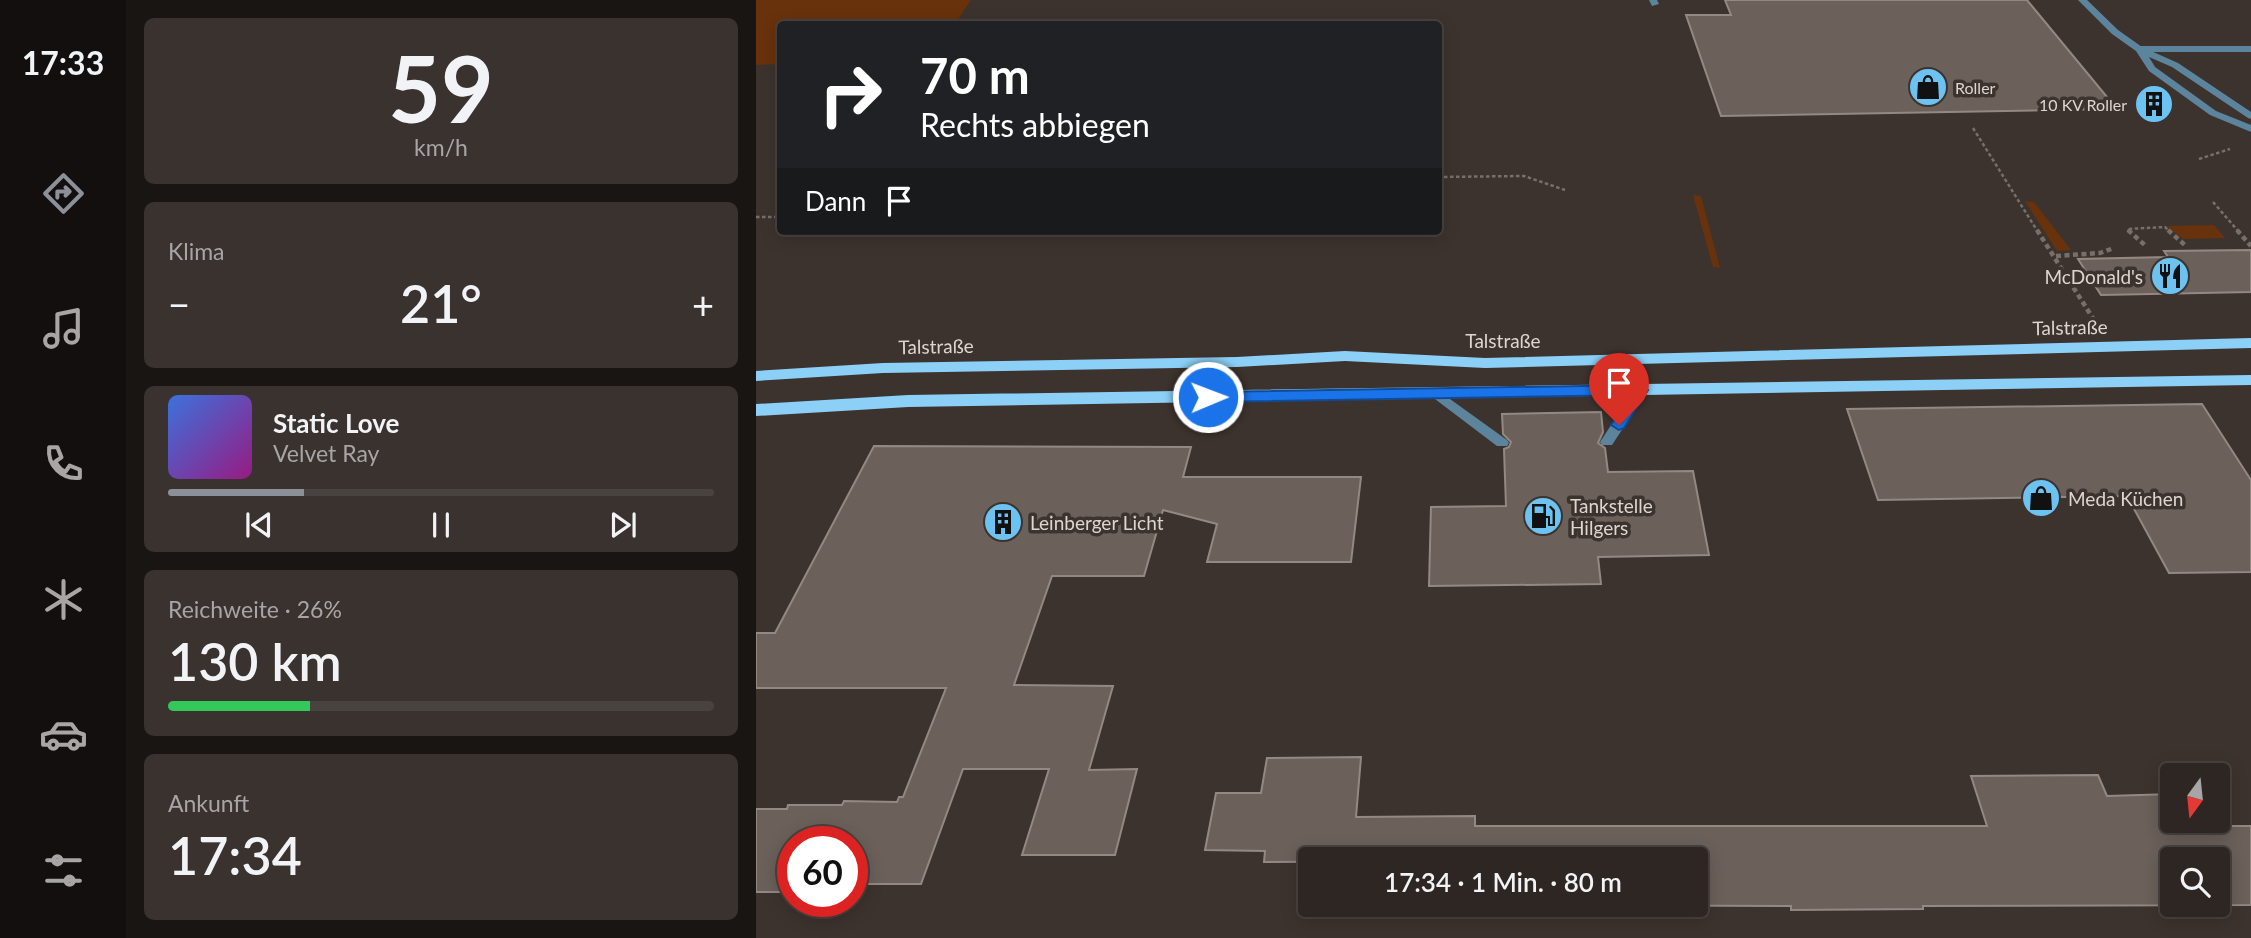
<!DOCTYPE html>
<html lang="de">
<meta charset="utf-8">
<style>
body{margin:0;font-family:Lato,sans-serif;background:#3a322f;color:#f1f3f6;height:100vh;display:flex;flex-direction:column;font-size:26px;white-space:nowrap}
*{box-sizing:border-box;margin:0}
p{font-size:23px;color:#a7a5a5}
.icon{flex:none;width:38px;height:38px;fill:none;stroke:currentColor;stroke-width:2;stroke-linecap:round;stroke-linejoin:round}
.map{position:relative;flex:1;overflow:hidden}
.details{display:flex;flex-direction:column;gap:18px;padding:18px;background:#191513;width:630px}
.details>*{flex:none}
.top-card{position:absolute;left:21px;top:21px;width:665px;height:214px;border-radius:7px;box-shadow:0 4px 18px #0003,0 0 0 2px #494340;background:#202124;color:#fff;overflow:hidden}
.needle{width:46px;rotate:195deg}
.controls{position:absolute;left:1404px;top:763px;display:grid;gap:14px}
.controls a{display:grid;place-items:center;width:70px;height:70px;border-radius:7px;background:#2e2622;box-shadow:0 4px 18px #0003,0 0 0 2px #494340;font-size:35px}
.speed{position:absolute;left:21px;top:826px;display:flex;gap:14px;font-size:35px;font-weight:700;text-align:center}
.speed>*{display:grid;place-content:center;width:91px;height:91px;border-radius:50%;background:#2e2622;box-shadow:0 4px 18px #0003,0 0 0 2px #494340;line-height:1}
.speed .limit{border:10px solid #d22;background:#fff;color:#111}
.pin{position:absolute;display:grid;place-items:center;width:60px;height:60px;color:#fff;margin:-72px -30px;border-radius:50% 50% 50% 0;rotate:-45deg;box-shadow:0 0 7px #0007}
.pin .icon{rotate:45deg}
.me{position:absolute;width:77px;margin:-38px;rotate:89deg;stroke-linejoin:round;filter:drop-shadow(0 0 5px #0008)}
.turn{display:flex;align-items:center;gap:24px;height:147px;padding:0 28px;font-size:32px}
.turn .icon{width:91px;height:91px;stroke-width:2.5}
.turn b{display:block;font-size:49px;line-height:60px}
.then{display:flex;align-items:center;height:66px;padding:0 28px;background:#0003;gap:14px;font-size:26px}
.big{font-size:52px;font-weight:600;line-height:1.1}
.details .widget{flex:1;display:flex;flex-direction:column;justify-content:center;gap:10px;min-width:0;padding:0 24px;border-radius:10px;background:#3a322f}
.details .dial{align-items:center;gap:0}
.dial b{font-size:91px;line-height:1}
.song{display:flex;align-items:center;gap:21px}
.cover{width:84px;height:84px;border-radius:10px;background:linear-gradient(135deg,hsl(220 70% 55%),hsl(310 70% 35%))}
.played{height:7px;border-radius:4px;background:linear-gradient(90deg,#8c9099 25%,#494340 25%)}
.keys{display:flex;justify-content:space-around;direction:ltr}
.heat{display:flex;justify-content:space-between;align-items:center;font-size:38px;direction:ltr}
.charge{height:10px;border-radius:5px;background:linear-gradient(90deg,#34c759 26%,#494340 0)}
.trip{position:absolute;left:542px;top:847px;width:410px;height:70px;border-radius:7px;background:#2e2622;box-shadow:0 4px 18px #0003,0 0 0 2px #494340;font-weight:600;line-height:70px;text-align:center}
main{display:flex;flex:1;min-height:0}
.dock{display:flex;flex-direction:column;width:126px;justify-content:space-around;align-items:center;background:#120f0e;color:#a7a5a5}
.dock .icon{width:49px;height:49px}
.dock .active{color:#8c9099}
.dock b{font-size:32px;color:#f1f3f6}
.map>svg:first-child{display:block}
.green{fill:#68320c}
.building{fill:#6b605a;stroke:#948982;stroke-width:2;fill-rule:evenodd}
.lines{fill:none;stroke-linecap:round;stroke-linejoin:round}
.path-far1{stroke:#776f6a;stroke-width:2.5;stroke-dasharray:3.5 2.5;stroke-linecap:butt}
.path{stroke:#776f6a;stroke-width:4.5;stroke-dasharray:5 3.5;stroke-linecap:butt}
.service{fill:#5c859d;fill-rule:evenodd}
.minor{fill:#5c859d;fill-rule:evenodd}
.tertiary{fill:#5c859d;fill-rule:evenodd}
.primary{fill:#8cd0f8;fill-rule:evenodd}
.route{fill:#1a73e8;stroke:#114b97;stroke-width:2}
.labels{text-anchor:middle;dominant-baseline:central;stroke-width:7;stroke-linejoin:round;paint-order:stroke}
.far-poi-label{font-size:16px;fill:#dcd6d2;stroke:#3d332e;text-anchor:start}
.poi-label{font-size:19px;fill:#dcd6d2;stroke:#3d332e;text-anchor:start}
.street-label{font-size:19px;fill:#dcd6d2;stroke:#3d332e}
</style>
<main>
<nav class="dock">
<b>17:33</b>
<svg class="icon active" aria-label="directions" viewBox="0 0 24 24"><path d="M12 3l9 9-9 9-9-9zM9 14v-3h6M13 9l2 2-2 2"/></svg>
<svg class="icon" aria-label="music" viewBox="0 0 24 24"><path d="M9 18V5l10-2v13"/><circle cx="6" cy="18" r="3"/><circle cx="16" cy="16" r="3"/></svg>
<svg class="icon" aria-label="phone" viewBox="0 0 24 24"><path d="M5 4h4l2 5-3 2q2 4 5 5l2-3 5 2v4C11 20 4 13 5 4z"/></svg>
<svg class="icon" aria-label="climate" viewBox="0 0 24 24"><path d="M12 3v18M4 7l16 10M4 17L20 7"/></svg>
<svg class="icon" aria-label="car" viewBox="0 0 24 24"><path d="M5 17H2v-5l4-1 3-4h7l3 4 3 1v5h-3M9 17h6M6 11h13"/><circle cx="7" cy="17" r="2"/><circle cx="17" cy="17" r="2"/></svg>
<svg class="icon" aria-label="filters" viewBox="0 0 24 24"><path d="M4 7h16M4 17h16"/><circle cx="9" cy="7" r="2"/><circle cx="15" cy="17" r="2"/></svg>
</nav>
<section class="details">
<div class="widget dial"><b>59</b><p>km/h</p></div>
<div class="widget"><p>Klima</p>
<div class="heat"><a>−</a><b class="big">21°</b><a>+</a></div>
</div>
<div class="widget">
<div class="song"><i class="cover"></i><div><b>Static Love</b><p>Velvet Ray</p></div></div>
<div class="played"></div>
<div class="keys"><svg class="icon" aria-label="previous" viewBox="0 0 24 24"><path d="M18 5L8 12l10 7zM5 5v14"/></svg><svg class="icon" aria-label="pause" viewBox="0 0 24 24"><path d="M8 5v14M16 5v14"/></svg><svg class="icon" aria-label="next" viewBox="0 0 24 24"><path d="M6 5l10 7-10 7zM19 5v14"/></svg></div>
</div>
<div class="widget"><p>Reichweite · 26%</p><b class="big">130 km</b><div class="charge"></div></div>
<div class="widget"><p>Ankunft</p><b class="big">17:34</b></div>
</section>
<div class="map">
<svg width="1495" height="938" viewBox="0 0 1495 938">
<rect width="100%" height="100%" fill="#3d332e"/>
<g class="green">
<path d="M0,0H215L199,24H24V64L0,65Z"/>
<path d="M937,195L945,196L964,268L957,267Z"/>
<path d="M1269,201L1278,202L1315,250L1301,251Z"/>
<path d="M1458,225L1469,238L1427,239L1411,226Z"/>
</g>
<g class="building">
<path d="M969,0H1271L1361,109L965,116L930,15H975Z"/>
<path d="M1495,250V292L1345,295L1322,259L1412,257L1408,251Z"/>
<path d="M1446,404L1495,480V572L1413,573L1371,496L1122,500L1091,409Z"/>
<path d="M845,412L847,432L842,443L849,448L852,472L937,471L953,555L842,557L845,584L673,586L675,507L750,506L748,449L753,447L755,442L747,434L746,414Z"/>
<path d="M118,446L435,447L427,477H605L595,562H451L461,524L407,510L388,576H296L258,685L357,686L333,770L381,769L359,855H266L293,769H207L165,884H109L107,887H96V842H37V892H0V809H31L32,805H86L88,801L141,802L143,797H147L190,688H0V633H19Z"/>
<path d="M605,757L600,817L719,816V826H1231L1215,776L1342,775L1351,796L1416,794V821H1448L1450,826H1495V905L1167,906V909L1035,910V906L787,905H940V859L508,862L509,851L449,850L460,793H505L511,758ZM1416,859H1461V905H1416Z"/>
</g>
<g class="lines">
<g class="path-far1">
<path d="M1217,128L1282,232"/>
<path d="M1443,159L1474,149"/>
<path d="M682,177L768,176L809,190"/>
<path d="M1457,202L1483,232"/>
<path d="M0,217H24"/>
<path d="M1374,232L1371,229L1409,227L1414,232"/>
</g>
<g class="path">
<path d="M1281,230L1338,320"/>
<path d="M1372,230L1391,247"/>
<path d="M1412,230L1430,246"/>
<path d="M1481,230L1495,246"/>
<path d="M1300,256L1344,253L1358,248"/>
</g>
<g class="service">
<path d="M893,0H901L903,4L896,6Z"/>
<path d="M885,386L892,390L856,445H846L844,442L846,439L880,387Z"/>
<path d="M680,389L751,440L753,443L751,446H741L675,396L673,393Z"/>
</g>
<path class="minor" d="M1495,46V52H1383L1378,49L1383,46Z"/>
<path class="tertiary" d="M1322,0H1331L1362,30L1386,47L1422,63L1495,112V119L1492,118L1416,67L1393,57L1399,67L1460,111L1495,125V132L1454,115L1393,71L1380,51L1356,34Z"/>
<g class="primary">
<path d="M1495,338V348L729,368L589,361L481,367L127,373L0,381V371L127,363L481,357L589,351L729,358Z"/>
<path d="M1495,375V385L152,407L0,416V404L152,395Z"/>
</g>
</g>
<path class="route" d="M885,385L892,390L868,428L863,430L855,425L874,395L452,402L445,397L452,392Z"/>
<defs>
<symbol id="shop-disc" viewBox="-11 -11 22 22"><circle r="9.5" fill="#6cc3f2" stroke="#3d332e"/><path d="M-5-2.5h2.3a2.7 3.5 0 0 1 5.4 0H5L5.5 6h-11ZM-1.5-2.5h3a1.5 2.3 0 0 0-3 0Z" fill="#111"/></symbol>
<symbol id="building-disc" viewBox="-11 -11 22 22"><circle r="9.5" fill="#6cc3f2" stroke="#3d332e"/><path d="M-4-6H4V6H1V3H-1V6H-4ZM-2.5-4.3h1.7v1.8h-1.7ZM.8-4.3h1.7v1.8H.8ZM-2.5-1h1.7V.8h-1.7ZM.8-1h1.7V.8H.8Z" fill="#111"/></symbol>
<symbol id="restaurant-disc" viewBox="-11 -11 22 22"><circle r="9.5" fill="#6cc3f2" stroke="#3d332e"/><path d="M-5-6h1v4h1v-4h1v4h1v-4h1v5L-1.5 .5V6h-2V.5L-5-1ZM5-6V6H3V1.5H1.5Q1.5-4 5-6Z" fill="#111"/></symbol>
<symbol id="fuel-disc" viewBox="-11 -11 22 22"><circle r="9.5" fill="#6cc3f2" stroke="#3d332e"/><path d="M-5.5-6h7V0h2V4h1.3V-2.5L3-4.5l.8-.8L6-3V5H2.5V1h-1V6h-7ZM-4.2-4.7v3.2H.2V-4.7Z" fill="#111"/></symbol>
</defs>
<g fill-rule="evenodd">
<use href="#shop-disc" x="1150" y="65" width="44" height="44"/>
<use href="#building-disc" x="1376" y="82" width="44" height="44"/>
<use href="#restaurant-disc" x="1392" y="254" width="44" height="44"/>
<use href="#shop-disc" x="1263" y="476" width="44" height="44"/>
<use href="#fuel-disc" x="765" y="494" width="44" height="44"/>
<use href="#building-disc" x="225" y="500" width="44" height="44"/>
</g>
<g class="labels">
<g class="far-poi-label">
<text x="1199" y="87">Roller</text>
<text x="1371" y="104" text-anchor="end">10 KV Roller</text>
</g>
<g class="poi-label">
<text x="1387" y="276" text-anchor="end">McDonald's</text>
<text x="1312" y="498">Meda Küchen</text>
<text x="814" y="505">Tankstelle<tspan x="814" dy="22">Hilgers</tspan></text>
<text x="274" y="522">Leinberger Licht</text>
</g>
<g class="street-label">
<text transform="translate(1314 327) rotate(-1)">Talstraße</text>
<text x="747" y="340">Talstraße</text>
<text transform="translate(180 346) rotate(-1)">Talstraße</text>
</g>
</g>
</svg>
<div class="controls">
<a><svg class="needle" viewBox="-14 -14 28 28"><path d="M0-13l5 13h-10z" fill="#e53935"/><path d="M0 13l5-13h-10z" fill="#a7a5a5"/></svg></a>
<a><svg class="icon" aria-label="search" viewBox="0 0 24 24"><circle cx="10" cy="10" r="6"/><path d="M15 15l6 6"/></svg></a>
</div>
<div class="speed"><div class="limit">60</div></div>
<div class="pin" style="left:863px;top:425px;background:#d93025"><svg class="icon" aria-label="arrive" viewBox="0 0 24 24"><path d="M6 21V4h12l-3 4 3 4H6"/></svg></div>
<svg class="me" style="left:452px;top:397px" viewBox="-20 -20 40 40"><circle r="17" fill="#1a73e8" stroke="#fff" stroke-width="3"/><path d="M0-11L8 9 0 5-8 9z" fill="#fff"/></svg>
<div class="trip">17:34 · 1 Min. · 80 m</div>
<div class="top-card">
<div class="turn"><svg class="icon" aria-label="right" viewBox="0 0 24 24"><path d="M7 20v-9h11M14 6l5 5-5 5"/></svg><div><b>70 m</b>Rechts abbiegen</div></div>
<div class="then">Dann<svg class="icon" aria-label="arrive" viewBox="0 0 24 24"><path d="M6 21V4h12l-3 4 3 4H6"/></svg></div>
</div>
</div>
</main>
